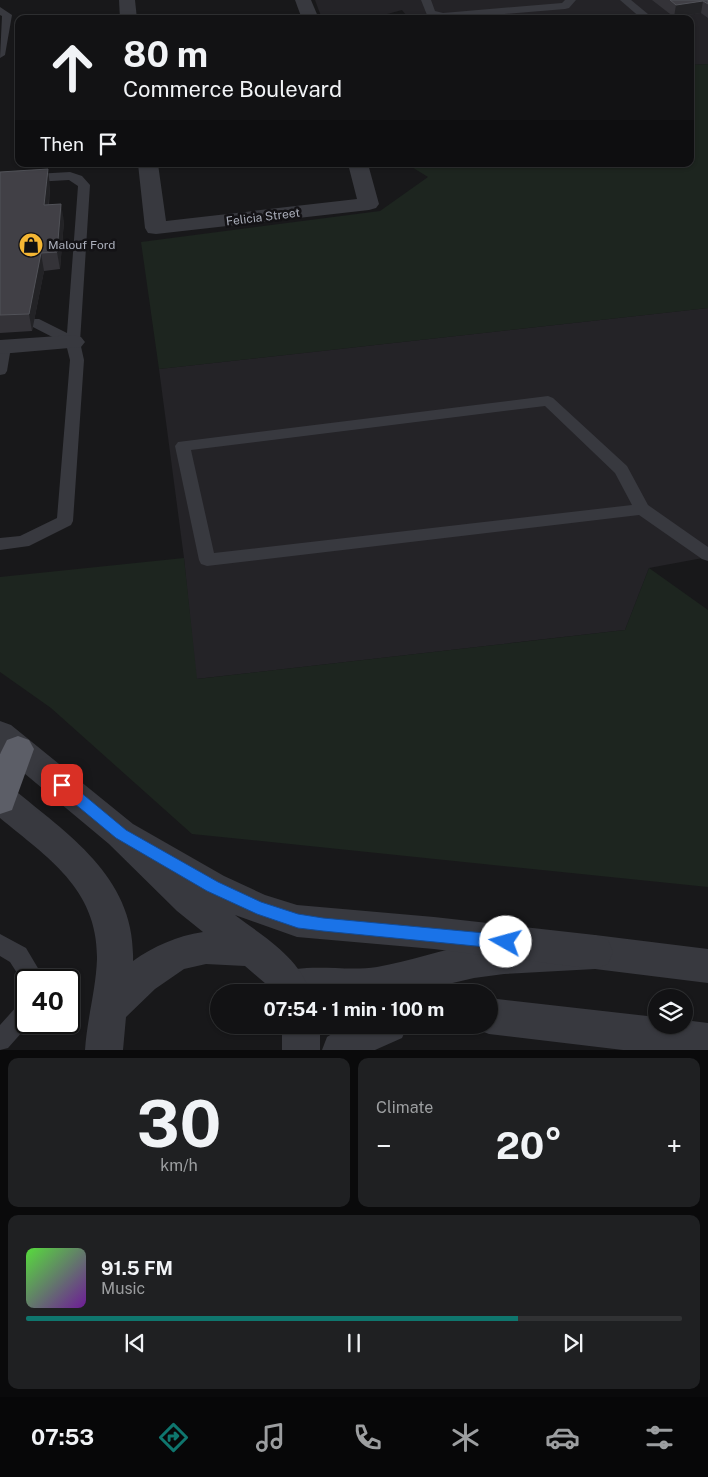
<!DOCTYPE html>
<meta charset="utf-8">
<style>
body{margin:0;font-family:"Public Sans",sans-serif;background:#1f2022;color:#f1f3f6;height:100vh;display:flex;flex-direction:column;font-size:19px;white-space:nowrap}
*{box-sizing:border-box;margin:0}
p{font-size:16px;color:#9c9ea0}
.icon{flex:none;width:28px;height:28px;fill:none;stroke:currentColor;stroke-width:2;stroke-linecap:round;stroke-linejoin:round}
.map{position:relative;height:1050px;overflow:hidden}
.panel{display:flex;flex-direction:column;gap:8px;padding:8px;background:#0a0a0b;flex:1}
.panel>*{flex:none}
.banner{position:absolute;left:15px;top:15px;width:679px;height:152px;border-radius:10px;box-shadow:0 1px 4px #0004,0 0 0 1px #313234;background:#121214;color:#f1f3f6;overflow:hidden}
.buttons{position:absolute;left:648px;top:989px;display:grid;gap:10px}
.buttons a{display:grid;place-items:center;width:45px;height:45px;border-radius:50%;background:#121214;box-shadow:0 1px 4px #0004,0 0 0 1px #313234;font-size:25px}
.speed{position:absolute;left:15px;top:969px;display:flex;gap:10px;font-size:25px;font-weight:700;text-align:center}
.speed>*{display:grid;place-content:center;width:65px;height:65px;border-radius:50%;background:#121214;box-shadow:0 1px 4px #0004,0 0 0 1px #313234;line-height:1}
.speed .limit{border:2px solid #111;border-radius:8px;background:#fff;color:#111}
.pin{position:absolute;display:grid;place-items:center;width:42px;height:42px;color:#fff;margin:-21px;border-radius:10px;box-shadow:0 2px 8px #0006}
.me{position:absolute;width:55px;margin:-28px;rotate:277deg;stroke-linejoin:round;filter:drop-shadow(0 0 4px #0008)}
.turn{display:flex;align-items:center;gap:18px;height:105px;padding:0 25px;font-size:22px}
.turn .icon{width:65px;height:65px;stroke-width:2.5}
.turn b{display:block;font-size:35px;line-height:42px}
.then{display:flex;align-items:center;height:48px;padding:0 25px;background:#0003;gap:10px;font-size:19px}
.big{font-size:38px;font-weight:700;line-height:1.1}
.panel .card{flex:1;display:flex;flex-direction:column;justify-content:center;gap:8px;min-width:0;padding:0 18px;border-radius:10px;background:#1f2022}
.panel .dial{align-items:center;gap:0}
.dial b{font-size:65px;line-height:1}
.song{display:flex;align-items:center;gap:15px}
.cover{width:60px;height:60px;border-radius:8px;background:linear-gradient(135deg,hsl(110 70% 55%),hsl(280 70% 35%))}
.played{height:5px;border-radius:2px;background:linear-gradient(90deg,#0f766e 75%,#313234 75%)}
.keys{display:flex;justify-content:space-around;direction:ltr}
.heat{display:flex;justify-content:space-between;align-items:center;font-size:28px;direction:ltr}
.panel .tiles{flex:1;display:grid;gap:8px;grid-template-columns:1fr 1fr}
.card:last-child{grid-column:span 2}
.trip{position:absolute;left:210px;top:984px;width:288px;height:50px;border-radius:25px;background:#121214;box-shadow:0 1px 4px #0004,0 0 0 1px #313234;font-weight:700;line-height:50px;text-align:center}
.tabs{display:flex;height:80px;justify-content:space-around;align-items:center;background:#070708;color:#9c9ea0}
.tabs .icon{width:35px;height:35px}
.tabs .selected{color:#0f766e}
.tabs b{font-size:22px;color:#f1f3f6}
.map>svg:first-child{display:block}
.built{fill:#242327}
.green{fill:#1d251f}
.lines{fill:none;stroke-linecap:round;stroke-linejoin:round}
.service{fill:#38393f;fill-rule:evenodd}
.minor{fill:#38393f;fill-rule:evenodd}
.tertiary{fill:#38393f;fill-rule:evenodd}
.trunk{fill:#5c5e67;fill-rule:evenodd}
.wall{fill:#343338}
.shaded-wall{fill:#232326}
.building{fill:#414046;stroke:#515258}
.route{fill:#1a73e8;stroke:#114b97}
.labels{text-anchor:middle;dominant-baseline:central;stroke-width:5;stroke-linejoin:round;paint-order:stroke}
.far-street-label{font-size:12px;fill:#aaaeba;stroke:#131215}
.far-poi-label{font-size:12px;fill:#aaaeba;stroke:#131215;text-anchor:start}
</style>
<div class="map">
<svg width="708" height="1050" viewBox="0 0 708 1050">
<rect width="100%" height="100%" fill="#18181a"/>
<g class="built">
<path d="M315,0H708V64L690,65V19H409L402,10L369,19H322Z"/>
<path d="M708,308V557L649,568L625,630L196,679L184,558L159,369Z"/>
</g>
<g class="green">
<path d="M708,64V308L159,369L141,242L380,211L428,177L407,164H690V65Z"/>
<path d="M184,558L197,679L625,630L649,568L708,610V887L192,834L51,708L0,672V577Z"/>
</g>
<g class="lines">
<g class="service">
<path d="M421,0H431L435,11L443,13L562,3L565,0H576L569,8L565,9L446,19L427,15Z"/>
<path d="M620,0H631L654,19H642Z"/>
<path d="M0,7L12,15L5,55L0,58L2,16L0,15Z"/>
<path d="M70,172L82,176L90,185L80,342L84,360L73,521L71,525L29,546L0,550V538L20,536L57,518L70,360L66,344L29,325L27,322L29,319H39L67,333L78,186L69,180L0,184V176Z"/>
<path d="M4,343L9,344L11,347L7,371L5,374L0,375V344Z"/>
<path d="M548,396L553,398L627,466L648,505L708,547V561L702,559L639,515L207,566L201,564L199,560L175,446L178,442ZM545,406L615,473L632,505L214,553L191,450Z"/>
<path d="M0,934L26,948L45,980H26V987L10,962L0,956Z"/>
<path d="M26,1002V1022H31L8,1048L0,1050V1025L18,1005Z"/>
</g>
<g class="minor">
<path d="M119,0H135L137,19H120Z"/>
<path d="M295,0H311L319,19H302Z"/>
<path d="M138,164H158L166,221L357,199L348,164H368L379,204L376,208L369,210L156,234L148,233L145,228Z"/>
<path d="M73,335L81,337L85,342L81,347L0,354V340Z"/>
<path d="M595,935L708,949V983L595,969L504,974L474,978L414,992H273L270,986L276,974C306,962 345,972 377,967C410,961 441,950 474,944C513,937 555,937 595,935Z"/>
<path d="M489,998L656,1017V1025H684V1020L708,1023V1050H623L489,1034L476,1029L474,1025H489Z"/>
<path d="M346,1025H408L402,1038L375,1050H322L327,1037Z"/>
</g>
<g class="tertiary">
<path d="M0,721L11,725L133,824L224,876L265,895L297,905L434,917L595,935L608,940L613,952L608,964L595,969L434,949L297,937L235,915C264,937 299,957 310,992H271L266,984L245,966L206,964L184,969L155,989L126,1017L123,1050H85C87,1019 96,989 97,959C98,889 48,858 0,818V784L12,788C69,835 136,878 133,961C154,946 177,936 203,932L177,911L109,844L0,753Z"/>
<rect x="282" y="1025" width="38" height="25"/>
</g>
<path class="trunk" d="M18,736L29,740L34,749L12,810L0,814V754L7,740Z"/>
</g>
<g class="wall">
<path d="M652,0H708V18L701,13L674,17Z"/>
<path d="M0,172L50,186L49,205L64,221L60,269L44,271L32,331L0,333Z"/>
</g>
<g class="shaded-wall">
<path d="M703,1L701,13L674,17L676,5Z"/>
<path d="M48,169L50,186L47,222L44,205Z"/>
<path d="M61,204L64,221L60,269L57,252Z"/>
<path d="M41,253L44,271L32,331L29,314Z"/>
</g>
<g class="building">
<path d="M670,0H708V4L703,1L676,5Z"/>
<path d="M48,169L44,205L61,204L57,252L41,253L29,314L0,315V172Z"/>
</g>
<path class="route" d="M62,780L67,781L126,830L218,882L261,902L298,914L323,918L506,935L511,937L513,942L511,947L506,949L323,931L298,928L257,914L207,891L116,838L57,789L55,785L57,781Z"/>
<defs>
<symbol id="shop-disc" viewBox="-11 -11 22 22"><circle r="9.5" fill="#f5b734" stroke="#131215"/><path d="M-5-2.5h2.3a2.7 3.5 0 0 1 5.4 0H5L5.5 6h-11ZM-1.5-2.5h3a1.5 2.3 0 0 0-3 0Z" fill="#111"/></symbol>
</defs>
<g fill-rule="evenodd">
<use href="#shop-disc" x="17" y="231" width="28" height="28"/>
</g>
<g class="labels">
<g class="far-street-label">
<text transform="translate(263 217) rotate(-7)">Felicia Street</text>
</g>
<g class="far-poi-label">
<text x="48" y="245">Malouf Ford</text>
</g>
</g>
</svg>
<div class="buttons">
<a><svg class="icon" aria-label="layers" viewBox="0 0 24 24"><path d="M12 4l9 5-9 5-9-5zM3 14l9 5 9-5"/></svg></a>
</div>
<div class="speed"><div class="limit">40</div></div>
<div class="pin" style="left:62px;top:785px;background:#d93025"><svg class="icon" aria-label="arrive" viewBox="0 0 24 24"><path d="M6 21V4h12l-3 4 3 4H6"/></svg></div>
<svg class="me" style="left:506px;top:942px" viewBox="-20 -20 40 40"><circle r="19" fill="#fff"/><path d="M0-13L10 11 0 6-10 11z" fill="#1a73e8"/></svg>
<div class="trip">07:54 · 1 min · 100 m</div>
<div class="banner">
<div class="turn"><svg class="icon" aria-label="ahead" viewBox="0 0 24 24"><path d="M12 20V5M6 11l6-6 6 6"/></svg><div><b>80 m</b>Commerce Boulevard</div></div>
<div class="then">Then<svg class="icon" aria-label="arrive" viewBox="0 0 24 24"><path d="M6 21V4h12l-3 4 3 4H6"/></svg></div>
</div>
</div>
<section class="panel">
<div class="tiles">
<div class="card dial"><b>30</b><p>km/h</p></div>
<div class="card"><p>Climate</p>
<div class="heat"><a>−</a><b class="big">20°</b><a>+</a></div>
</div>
<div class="card">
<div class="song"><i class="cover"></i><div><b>91.5 FM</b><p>Music</p></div></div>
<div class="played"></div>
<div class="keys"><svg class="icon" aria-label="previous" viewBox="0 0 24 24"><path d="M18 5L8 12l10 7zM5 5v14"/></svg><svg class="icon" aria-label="pause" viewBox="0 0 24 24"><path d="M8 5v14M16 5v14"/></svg><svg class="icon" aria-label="next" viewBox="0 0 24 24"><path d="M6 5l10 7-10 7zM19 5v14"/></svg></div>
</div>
</div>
</section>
<nav class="tabs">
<b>07:53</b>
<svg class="icon selected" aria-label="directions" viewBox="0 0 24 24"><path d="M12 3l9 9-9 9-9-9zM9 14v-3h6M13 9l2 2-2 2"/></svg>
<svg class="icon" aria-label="music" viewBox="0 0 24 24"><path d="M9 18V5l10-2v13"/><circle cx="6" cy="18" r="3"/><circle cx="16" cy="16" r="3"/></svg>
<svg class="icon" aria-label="phone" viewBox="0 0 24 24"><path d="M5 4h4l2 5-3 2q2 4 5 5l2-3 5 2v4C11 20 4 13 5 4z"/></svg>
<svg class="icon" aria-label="climate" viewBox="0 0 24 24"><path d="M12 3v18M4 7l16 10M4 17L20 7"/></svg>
<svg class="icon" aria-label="car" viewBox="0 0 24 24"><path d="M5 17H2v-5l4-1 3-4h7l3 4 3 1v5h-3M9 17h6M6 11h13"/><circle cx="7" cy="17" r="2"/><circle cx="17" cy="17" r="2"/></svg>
<svg class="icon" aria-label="filters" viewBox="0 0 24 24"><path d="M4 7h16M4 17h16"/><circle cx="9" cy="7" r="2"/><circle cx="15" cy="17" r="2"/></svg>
</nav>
